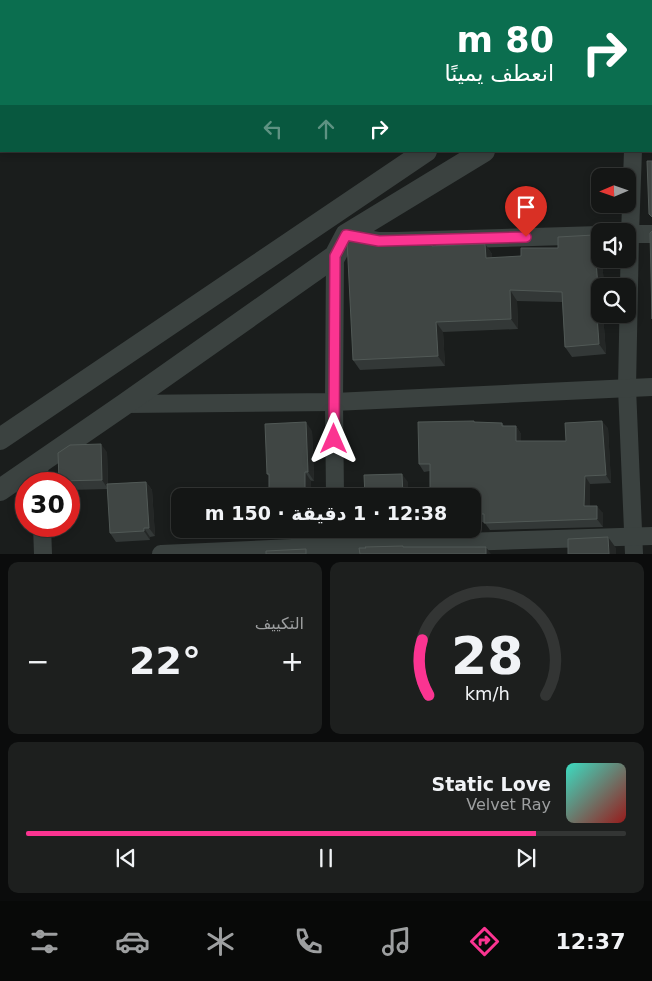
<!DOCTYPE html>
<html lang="ar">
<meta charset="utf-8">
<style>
body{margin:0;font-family:"DejaVu Sans",Cairo,sans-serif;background:#1d1f1e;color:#f1f3f6;direction:rtl;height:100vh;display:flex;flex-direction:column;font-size:19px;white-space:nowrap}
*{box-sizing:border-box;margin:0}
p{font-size:16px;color:#9d9fa0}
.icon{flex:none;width:28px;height:28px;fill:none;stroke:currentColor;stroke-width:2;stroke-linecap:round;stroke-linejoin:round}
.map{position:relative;height:554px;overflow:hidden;direction:ltr}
.panel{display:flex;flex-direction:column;gap:8px;padding:8px;background:#0b0c0c;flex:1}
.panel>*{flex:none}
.hud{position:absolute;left:0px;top:0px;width:652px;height:152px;box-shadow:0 2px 8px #0003,0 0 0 1px #333534;direction:rtl;background:#0b6e4f;color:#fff;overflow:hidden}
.needle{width:32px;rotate:268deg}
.fabs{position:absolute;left:591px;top:168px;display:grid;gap:10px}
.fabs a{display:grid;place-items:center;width:45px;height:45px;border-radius:10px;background:#141615;box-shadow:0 2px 8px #0003,0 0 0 1px #333534;font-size:25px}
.speed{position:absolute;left:15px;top:472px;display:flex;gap:10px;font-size:25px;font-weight:700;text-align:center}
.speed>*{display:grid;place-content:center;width:65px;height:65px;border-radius:50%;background:#141615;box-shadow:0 2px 8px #0003,0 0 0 1px #333534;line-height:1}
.speed .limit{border:8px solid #d22;background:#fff;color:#111}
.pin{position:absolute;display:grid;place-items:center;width:42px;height:42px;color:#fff;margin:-51px -21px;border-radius:50% 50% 50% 0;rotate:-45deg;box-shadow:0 0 5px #0007}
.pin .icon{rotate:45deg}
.me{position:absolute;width:55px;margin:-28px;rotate:0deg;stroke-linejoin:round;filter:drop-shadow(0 0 4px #0008)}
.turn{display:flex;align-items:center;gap:18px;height:105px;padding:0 15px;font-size:22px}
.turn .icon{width:65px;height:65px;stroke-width:2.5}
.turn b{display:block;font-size:35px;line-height:42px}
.lanes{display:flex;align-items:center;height:48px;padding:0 15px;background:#0003;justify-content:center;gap:25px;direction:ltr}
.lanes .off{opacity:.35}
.big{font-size:38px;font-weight:700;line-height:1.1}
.panel .tile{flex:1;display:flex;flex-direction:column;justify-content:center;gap:8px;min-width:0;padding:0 18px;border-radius:10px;background:#1d1f1e}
.panel .dial{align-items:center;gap:0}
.dial svg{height:130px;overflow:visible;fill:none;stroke:#333534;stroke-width:7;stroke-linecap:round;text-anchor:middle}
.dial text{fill:#f1f3f6;stroke:none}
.song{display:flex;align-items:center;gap:15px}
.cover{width:60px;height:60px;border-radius:8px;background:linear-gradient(135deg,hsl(170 70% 55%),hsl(0 70% 35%))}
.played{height:5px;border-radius:2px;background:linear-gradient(90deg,#fb3491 85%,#333534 85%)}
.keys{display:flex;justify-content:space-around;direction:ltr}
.heat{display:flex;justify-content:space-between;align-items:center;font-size:28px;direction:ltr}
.panel .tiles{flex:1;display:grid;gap:8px;grid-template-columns:1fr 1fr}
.tile:last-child{grid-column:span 2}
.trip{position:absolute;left:171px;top:488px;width:310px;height:50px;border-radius:10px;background:#141615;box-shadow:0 2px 8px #0003,0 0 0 1px #333534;font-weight:700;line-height:50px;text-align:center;direction:rtl}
.tab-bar{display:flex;height:80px;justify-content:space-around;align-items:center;background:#080908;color:#9d9fa0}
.tab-bar .icon{width:35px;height:35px}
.tab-bar .on{color:#fb3491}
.tab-bar b{font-size:22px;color:#f1f3f6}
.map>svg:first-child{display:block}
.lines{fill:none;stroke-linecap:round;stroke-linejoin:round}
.minor{stroke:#3b4240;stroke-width:18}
.tertiary{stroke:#3b4240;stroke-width:22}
.wall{fill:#333837}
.shaded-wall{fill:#242726}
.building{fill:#404644;stroke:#515956}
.route-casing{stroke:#a3225e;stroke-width:12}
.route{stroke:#fb3491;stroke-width:9}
</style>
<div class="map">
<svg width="652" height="554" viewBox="0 0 652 554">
<rect width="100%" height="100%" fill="#1a1d1c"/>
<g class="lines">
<g class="minor">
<path d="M374,0V1"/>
<path d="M580,0L581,1"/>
<path d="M66,1L68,0"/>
<path d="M0,49L1,48"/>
<path d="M651,94H652"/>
<path d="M633,151L630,234L627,388L634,554"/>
<path d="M628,234H652"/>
<path d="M346,235L379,241H396L600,235"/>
<path d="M335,256L334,402L335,496"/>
<path d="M125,404L334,402L652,387"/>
<path d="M39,464L40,484"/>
<path d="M42,526L43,554"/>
<path d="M335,529L336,554"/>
<path d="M161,554L336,546L652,536"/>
</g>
<g class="tertiary">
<path d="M635,1L637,0"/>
<path d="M651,38H652"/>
<path d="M0,439L426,151"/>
<path d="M0,490L125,404L335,256L346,235L484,151"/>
</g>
</g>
<g class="wall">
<path d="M479,0H557V1H480Z"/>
<path d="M432,240L436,246L485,244L492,254V257L602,259L604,286H600V314H603L606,354L572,357L565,347L562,302L517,301L518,329L443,332L445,366L360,370L353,360L372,241Z"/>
<path d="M474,422L502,423L504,426H516L521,434V441H566L608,428L611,483L590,484V506L603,513V527L490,530L484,522H472V496L430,471L424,472L419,464Z"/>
<path d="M312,431L314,481L269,476L267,474Z"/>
<path d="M107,452L108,484L146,482L152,490L155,536L150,537V540L116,542L110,533L108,489L69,490V484H60L59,481Z"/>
<path d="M270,529H312V536L276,538Z"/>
<path d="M367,529H409V533L371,534Z"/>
</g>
<g class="shaded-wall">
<path d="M594,235L600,244V259H602L604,286H600V290L598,287Z"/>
<path d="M432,240L439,250L432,246Z"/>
<path d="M485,244L492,254L493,268L486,258Z"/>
<path d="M595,287L600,294V314H603L606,354L599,344Z"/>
<path d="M510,290L517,301L518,329L511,319Z"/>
<path d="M436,322L443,332L445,366L438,356Z"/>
<path d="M602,421L608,428L611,483L606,475Z"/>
<path d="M306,422L312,431L314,481L308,472Z"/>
<path d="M516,426L521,434V449L516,441Z"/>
<path d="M101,444L107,452L108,489L102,480Z"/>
<path d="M305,472L311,481V496H305Z"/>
<path d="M402,474L408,482V496H403Z"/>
<path d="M585,476L590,484V514L584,506Z"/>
<path d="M146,482L152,490L155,536L149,528Z"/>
<path d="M597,506L603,513V527L597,519Z"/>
<path d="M144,528L150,537V540L144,531Z"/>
<path d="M307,529H312V536Z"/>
<path d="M608,537L616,548V554H609Z"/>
<path d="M486,547L491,554H486Z"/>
</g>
<g class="building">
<path d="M289,0H336L337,1H289Z"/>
<path d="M343,0H349L350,1H341Z"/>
<path d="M400,0H441L442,1H401Z"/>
<path d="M479,0H549L547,1H480Z"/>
<path d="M647,161H652V217L649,214Z"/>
<path d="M652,231V319L650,233Z"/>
<path d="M594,235L598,287H595L599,344L565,347L562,292L510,290L511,319L436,322L438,356L353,360L347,240L358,239L372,241L432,240V246L485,244L486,258L521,256V248H558V237Z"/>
<path d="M474,421V422L502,423V426H516V441H566L565,423L602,421L606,475L585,476L584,506H597V519L484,523V514H472V496H430V464H419L418,422Z"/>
<path d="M306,422L308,472H305V496H269V474H267L265,424Z"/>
<path d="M101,444L102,480L59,481L58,453L70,445Z"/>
<path d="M402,474L403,496H365L364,475Z"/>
<path d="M146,482L149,528H144V531L110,533L107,484Z"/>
<path d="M608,537L609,554H568V539Z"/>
<path d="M403,546V547H486V554H360L359,548H366L365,547Z"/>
<path d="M306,549V554H266V551Z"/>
</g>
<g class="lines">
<defs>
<path id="route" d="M334,439L335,256L346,235L379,241L526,237"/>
</defs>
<use href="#route" class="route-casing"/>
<use href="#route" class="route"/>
</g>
</svg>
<div class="fabs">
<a><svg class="needle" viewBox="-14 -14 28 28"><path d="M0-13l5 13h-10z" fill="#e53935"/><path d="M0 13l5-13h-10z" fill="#9d9fa0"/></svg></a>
<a><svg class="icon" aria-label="sound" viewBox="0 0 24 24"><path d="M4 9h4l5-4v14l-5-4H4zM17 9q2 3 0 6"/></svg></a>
<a><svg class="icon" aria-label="search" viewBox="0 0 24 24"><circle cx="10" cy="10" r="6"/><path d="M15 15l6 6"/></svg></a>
</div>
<div class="speed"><div class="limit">30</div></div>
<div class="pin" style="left:526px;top:237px;background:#d93025"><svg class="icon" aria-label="arrive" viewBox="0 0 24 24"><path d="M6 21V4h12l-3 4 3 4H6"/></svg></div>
<svg class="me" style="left:334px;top:439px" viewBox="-20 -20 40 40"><path d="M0-17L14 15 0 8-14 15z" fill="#fb3491" stroke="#fff" stroke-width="4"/></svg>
<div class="trip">12:38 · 1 دقيقة · 150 m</div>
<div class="hud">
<div class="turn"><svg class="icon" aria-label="right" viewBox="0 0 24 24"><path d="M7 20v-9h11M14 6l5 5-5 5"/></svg><div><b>80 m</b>انعطف يمينًا</div></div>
<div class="lanes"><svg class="icon off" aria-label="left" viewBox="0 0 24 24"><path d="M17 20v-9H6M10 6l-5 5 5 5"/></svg><svg class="icon off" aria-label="ahead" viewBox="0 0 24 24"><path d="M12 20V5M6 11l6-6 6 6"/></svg><svg class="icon" aria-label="right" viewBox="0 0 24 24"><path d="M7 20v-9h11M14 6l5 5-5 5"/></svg></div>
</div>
</div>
<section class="panel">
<div class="tiles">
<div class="tile dial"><svg viewBox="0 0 100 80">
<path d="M14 69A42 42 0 1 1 86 69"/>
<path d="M14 69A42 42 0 0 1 10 35" stroke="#fb3491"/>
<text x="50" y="56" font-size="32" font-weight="700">28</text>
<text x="50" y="72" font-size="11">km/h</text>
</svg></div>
<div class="tile"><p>التكييف</p>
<div class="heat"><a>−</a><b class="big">22°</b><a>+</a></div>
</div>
<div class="tile">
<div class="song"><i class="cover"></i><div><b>Static Love</b><p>Velvet Ray</p></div></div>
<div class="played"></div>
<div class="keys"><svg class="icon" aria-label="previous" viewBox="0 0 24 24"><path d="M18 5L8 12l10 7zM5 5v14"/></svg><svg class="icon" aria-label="pause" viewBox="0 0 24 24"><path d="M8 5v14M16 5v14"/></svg><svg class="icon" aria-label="next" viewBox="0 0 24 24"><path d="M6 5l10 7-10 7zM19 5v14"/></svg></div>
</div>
</div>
</section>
<nav class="tab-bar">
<b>12:37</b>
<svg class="icon on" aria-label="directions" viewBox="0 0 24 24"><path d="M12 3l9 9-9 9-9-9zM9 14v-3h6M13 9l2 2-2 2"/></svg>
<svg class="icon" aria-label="music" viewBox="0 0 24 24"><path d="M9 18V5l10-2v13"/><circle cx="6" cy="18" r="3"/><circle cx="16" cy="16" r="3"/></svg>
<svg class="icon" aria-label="phone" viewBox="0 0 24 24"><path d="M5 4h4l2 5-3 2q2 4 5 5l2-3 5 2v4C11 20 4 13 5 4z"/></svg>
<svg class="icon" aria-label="climate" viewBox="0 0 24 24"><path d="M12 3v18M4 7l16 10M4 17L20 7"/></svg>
<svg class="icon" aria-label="car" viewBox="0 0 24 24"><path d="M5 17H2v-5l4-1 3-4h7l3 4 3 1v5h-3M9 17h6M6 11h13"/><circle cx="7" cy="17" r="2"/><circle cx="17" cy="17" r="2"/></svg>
<svg class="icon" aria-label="filters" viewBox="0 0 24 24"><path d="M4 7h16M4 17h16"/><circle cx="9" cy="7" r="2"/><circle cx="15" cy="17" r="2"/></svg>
</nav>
